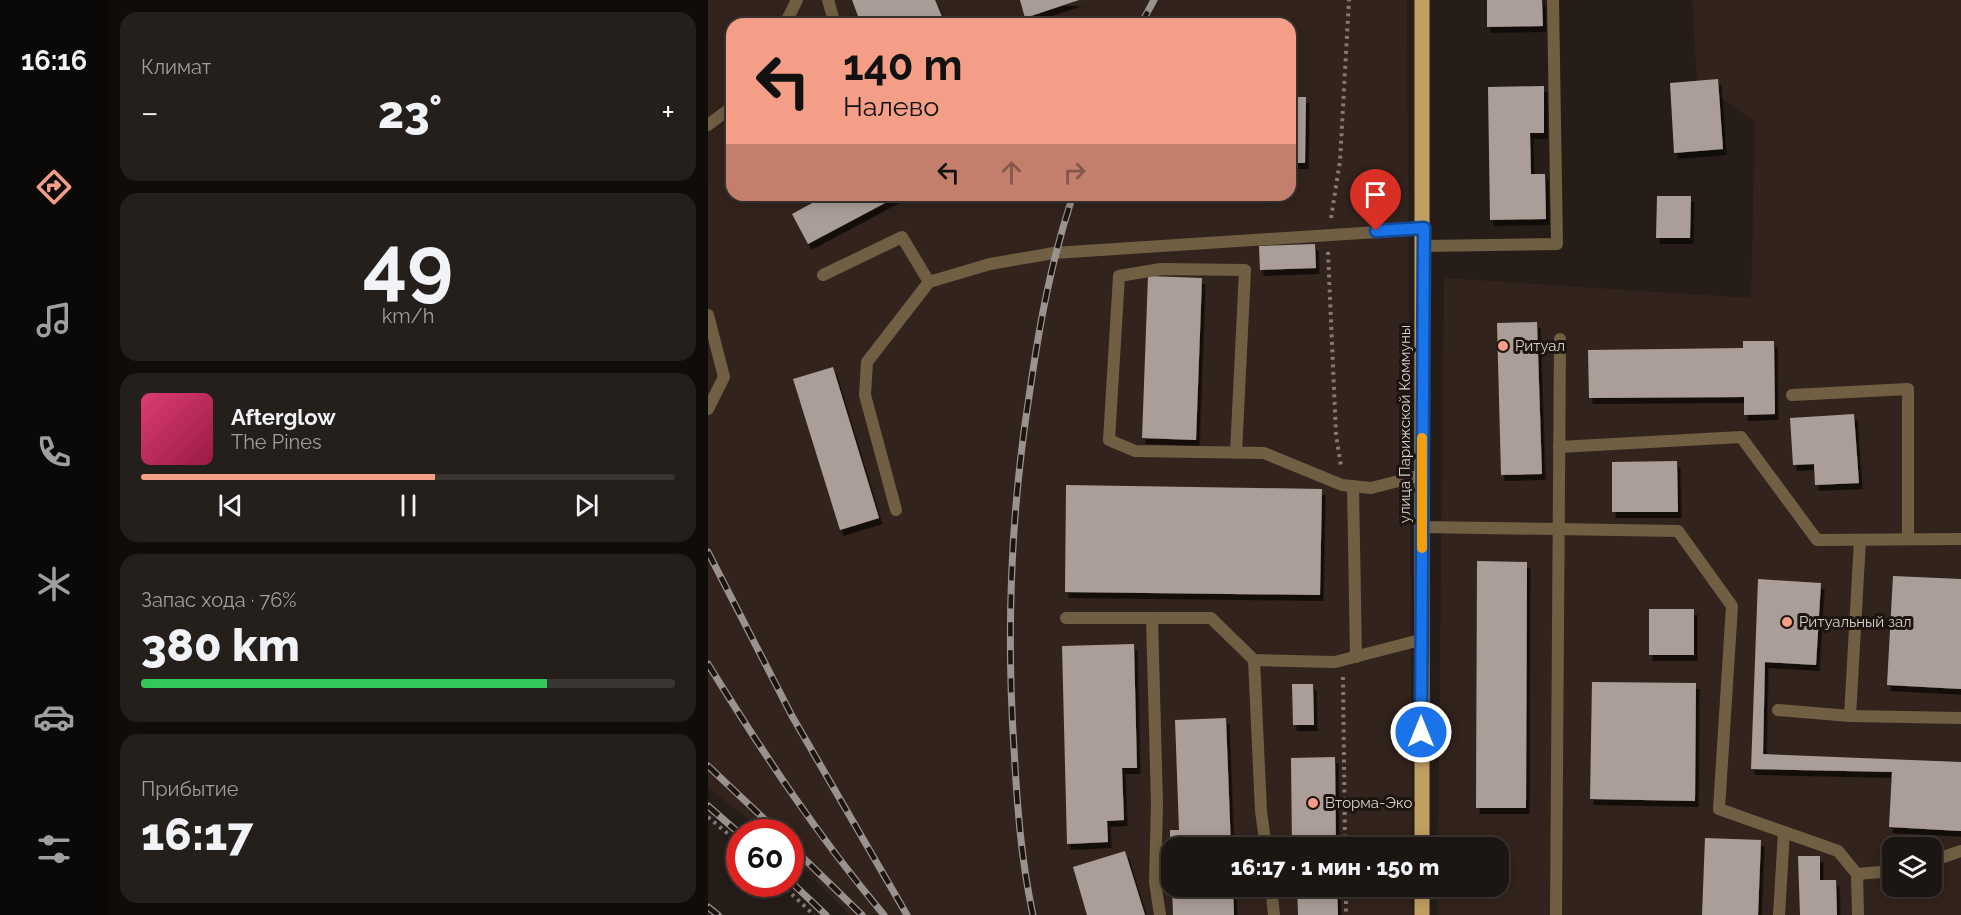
<!DOCTYPE html>
<html lang="ru">
<meta charset="utf-8">
<style>
body{margin:0;font-family:Raleway,sans-serif;background:#251f1c;color:#f1f3f6;height:100vh;display:flex;flex-direction:column;font-size:22px;white-space:nowrap}
*{box-sizing:border-box;margin:0}
p{font-size:20px;color:#a09fa0}
.icon{flex:none;width:33px;height:33px;fill:none;stroke:currentColor;stroke-width:2;stroke-linecap:round;stroke-linejoin:round}
.map{position:relative;flex:1;overflow:hidden}
.panel{display:flex;flex-direction:column;gap:12px;padding:12px;background:#0f0c0a;width:600px}
.panel>*{flex:none}
.hud{position:absolute;left:18px;top:18px;width:570px;height:183px;border-radius:18px;box-shadow:0 3px 15px #0003,0 0 0 2px #3a3533;background:#f49e87;color:#111;overflow:hidden}
.buttons{position:absolute;left:1174px;top:837px;display:grid;gap:12px}
.buttons a{display:grid;place-items:center;width:60px;height:60px;border-radius:12px;background:#1c1613;box-shadow:0 3px 15px #0003,0 0 0 2px #3a3533;font-size:30px}
.speed{position:absolute;left:18px;top:819px;display:flex;gap:12px;font-size:30px;font-weight:700;text-align:center}
.speed>*{display:grid;place-content:center;width:78px;height:78px;border-radius:50%;background:#1c1613;box-shadow:0 3px 15px #0003,0 0 0 2px #3a3533;line-height:1}
.speed .limit{border:9px solid #d22;background:#fff;color:#111}
.pin{position:absolute;display:grid;place-items:center;width:51px;height:51px;color:#fff;margin:-62px -26px;border-radius:50% 50% 50% 0;rotate:-45deg;box-shadow:0 0 6px #0007}
.pin .icon{rotate:45deg}
.me{position:absolute;width:66px;margin:-33px;rotate:0deg;stroke-linejoin:round;filter:drop-shadow(0 0 4px #0008)}
.turn{display:flex;align-items:center;gap:21px;height:126px;padding:0 18px;font-size:27px}
.turn .icon{width:78px;height:78px;stroke-width:2.5}
.turn b{display:block;font-size:42px;line-height:51px}
.lanes{display:flex;align-items:center;height:57px;padding:0 18px;background:#0003;justify-content:center;gap:30px;direction:ltr}
.lanes .off{opacity:.35}
.big{font-size:45px;font-weight:800;line-height:1.1}
.panel .tile{flex:1;display:flex;flex-direction:column;justify-content:center;gap:9px;min-width:0;padding:0 21px;border-radius:18px;background:#251f1c}
.panel .dial{align-items:center;gap:0}
.dial b{font-size:78px;line-height:1}
.song{display:flex;align-items:center;gap:18px}
.cover{width:72px;height:72px;border-radius:9px;background:linear-gradient(135deg,hsl(340 70% 55%),hsl(340 70% 35%))}
.played{height:6px;border-radius:3px;background:linear-gradient(90deg,#f49e87 55%,#3a3533 55%)}
.keys{display:flex;justify-content:space-around;direction:ltr}
.heat{display:flex;justify-content:space-between;align-items:center;font-size:33px;direction:ltr}
.charge{height:9px;border-radius:4px;background:linear-gradient(90deg,#34c759 76%,#3a3533 0)}
.trip{position:absolute;left:453px;top:837px;width:348px;height:60px;border-radius:18px;background:#1c1613;box-shadow:0 3px 15px #0003,0 0 0 2px #3a3533;font-weight:800;line-height:60px;text-align:center}
main{display:flex;flex:1;min-height:0}
.dock{display:flex;flex-direction:column;width:108px;justify-content:space-around;align-items:center;background:#0b0908;color:#a09fa0}
.dock .icon{width:42px;height:42px}
.dock .selected{color:#f49e87}
.dock b{font-size:27px;color:#f1f3f6}
.map>svg:first-child{display:block}
.built{fill:#32231c;fill-rule:evenodd}
.building{fill:#ab9e99;filter:url(#shadow)}
.lines{fill:none;stroke-linecap:round;stroke-linejoin:round}
.path{stroke:#827a77;stroke-width:4;stroke-dasharray:3 4.5;stroke-linecap:butt}
.service{stroke:#705f43;stroke-width:12}
.primary{stroke:#c19f63;stroke-width:15}
.rail-casing{stroke:#99928f;stroke-width:7}
.rail{stroke:#1d1410;stroke-width:4.5;stroke-dasharray:14;stroke-linecap:butt}
.route-casing{stroke:#114b97;stroke-width:15}
.route{stroke:#1a73e8;stroke-width:10}
.slow{stroke:#f59e0b;stroke-width:10}
.poi-dot{fill:#f49e87;stroke:#1d1410;stroke-width:2}
.labels{text-anchor:middle;dominant-baseline:central;stroke-width:6;stroke-linejoin:round;paint-order:stroke}
.poi-label{font-size:15px;fill:#d7d1ce;stroke:#1d1410;text-anchor:start}
.street-label{font-size:15px;fill:#d7d1ce;stroke:#1d1410}
</style>
<main>
<nav class="dock">
<b>16:16</b>
<svg class="icon selected" aria-label="directions" viewBox="0 0 24 24"><path d="M12 3l9 9-9 9-9-9zM9 14v-3h6M13 9l2 2-2 2"/></svg>
<svg class="icon" aria-label="music" viewBox="0 0 24 24"><path d="M9 18V5l10-2v13"/><circle cx="6" cy="18" r="3"/><circle cx="16" cy="16" r="3"/></svg>
<svg class="icon" aria-label="phone" viewBox="0 0 24 24"><path d="M5 4h4l2 5-3 2q2 4 5 5l2-3 5 2v4C11 20 4 13 5 4z"/></svg>
<svg class="icon" aria-label="climate" viewBox="0 0 24 24"><path d="M12 3v18M4 7l16 10M4 17L20 7"/></svg>
<svg class="icon" aria-label="car" viewBox="0 0 24 24"><path d="M5 17H2v-5l4-1 3-4h7l3 4 3 1v5h-3M9 17h6M6 11h13"/><circle cx="7" cy="17" r="2"/><circle cx="17" cy="17" r="2"/></svg>
<svg class="icon" aria-label="filters" viewBox="0 0 24 24"><path d="M4 7h16M4 17h16"/><circle cx="9" cy="7" r="2"/><circle cx="15" cy="17" r="2"/></svg>
</nav>
<section class="panel">
<div class="tile"><p>Климат</p>
<div class="heat"><a>−</a><b class="big">23°</b><a>+</a></div>
</div>
<div class="tile dial"><b>49</b><p>km/h</p></div>
<div class="tile">
<div class="song"><i class="cover"></i><div><b>Afterglow</b><p>The Pines</p></div></div>
<div class="played"></div>
<div class="keys"><svg class="icon" aria-label="previous" viewBox="0 0 24 24"><path d="M18 5L8 12l10 7zM5 5v14"/></svg><svg class="icon" aria-label="pause" viewBox="0 0 24 24"><path d="M8 5v14M16 5v14"/></svg><svg class="icon" aria-label="next" viewBox="0 0 24 24"><path d="M6 5l10 7-10 7zM19 5v14"/></svg></div>
</div>
<div class="tile"><p>Запас хода · 76%</p><b class="big">380 km</b><div class="charge"></div></div>
<div class="tile"><p>Прибытие</p><b class="big">16:17</b></div>
</section>
<div class="map">
<svg width="1253" height="915" viewBox="0 0 1253 915">
<defs>
<filter id="shadow"><feDropShadow dx="3.5" dy="6" stdDeviation="0" flood-color="#0009"/></filter>
</defs>
<rect width="100%" height="100%" fill="#261d19"/>
<g class="built">
<path d="M0,0H699L704,847L464,848V886L704,887L705,915H141L83,855L82,832H56L0,788ZM24,24H582V195H24Z"/>
<path d="M984,0H1253V915H730V887L790,886V848L730,847L736,278L1043,298L1047,122L989,81ZM1185,848H1224V886H1185Z"/>
</g>
<g class="building">
<path d="M144,0H227L237,24H153Z"/>
<path d="M312,0H371L317,18Z"/>
<path d="M779,0H834L835,26L779,27Z"/>
<path d="M1010,79L1015,149L966,153L962,83Z"/>
<path d="M836,86V133H822L823,174H837L838,219L782,220L780,87Z"/>
<path d="M582,97H598L597,163H582Z"/>
<path d="M119,195H192L100,244L84,214Z"/>
<path d="M949,196H983L982,238H948Z"/>
<path d="M607,244L608,268L552,270L551,246Z"/>
<path d="M440,276L494,278L488,440L434,438Z"/>
<path d="M829,322L834,474L793,475L789,323Z"/>
<path d="M1035,341H1066L1067,414L1036,415V397L881,398L880,350L1035,348Z"/>
<path d="M125,367L171,518L132,530L85,379Z"/>
<path d="M1146,414L1151,483L1107,485L1106,464L1085,465L1082,418Z"/>
<path d="M969,461L970,512H904V462Z"/>
<path d="M358,485L614,489L612,595L357,592Z"/>
<path d="M769,561L819,562L818,808H768Z"/>
<path d="M1185,576L1253,579V689L1179,685Z"/>
<path d="M1050,579L1113,583L1108,665L1057,662L1055,754L1253,762V831L1181,827L1184,772L1043,769Z"/>
<rect x="941" y="609" width="45" height="46"/>
<path d="M426,644L429,768H414L416,820L399,821L400,842L359,844L354,646Z"/>
<path d="M884,682L988,683L987,801L882,799Z"/>
<path d="M584,684H605L606,725H585Z"/>
<path d="M518,718L523,848H462V830H471L467,720Z"/>
<path d="M627,757L628,848H584L583,758Z"/>
<path d="M997,838L1053,840L1050,915H994Z"/>
<path d="M417,851L437,915H379L365,867Z"/>
<path d="M1090,856H1112V880H1128L1129,915H1092Z"/>
<path d="M464,886H525L526,915H465Z"/>
<path d="M589,886H629L630,915H590Z"/>
</g>
<g class="lines">
<g class="path">
<path d="M623,218L632,161L641,0"/>
<path d="M620,252L628,435L633,466"/>
<path d="M635,677L637,848"/>
<path d="M0,817L32,844"/>
<path d="M73,884L106,915"/>
<path d="M638,886V915"/>
</g>
<g class="service">
<path d="M120,0L127,24"/>
<path d="M77,24L89,0"/>
<path d="M0,125L24,107"/>
<path d="M716,246L849,244L845,0"/>
<path d="M115,275L194,237L221,282"/>
<path d="M0,315L16,377L0,409"/>
<path d="M1084,395L1200,389V539"/>
<path d="M851,447L1033,437L1109,540L1253,539"/>
<path d="M528,453L537,270L453,269L411,276L401,440L427,451L556,453L634,485L663,488L714,475"/>
<path d="M645,486L648,657"/>
<path d="M188,510L157,395L159,362L221,282L282,264L346,253L716,229"/>
<path d="M714,527L970,531L1024,606L1011,809L1076,832L1071,915"/>
<path d="M1152,540L1142,716L1253,718"/>
<path d="M358,618H503L546,660L627,662L712,640"/>
<path d="M444,618L449,804L447,882L452,915"/>
<path d="M546,660L553,811L558,848"/>
<path d="M1070,710L1142,716"/>
<path d="M1076,832L1130,851L1149,874L1150,915"/>
<path d="M1224,861L1253,851"/>
<path d="M1149,874L1185,871"/>
<path d="M563,886L566,915"/>
<path d="M848,915L852,339"/>
</g>
<g class="primary">
<path d="M714,848V0"/>
<path d="M714,886V915"/>
</g>
<defs>
<g id="rail">
<path d="M433,24L446,0"/>
<path d="M0,552L84,716L199,915"/>
<path d="M0,664C55,753 109,835 176,915"/>
<path d="M0,766L70,832"/>
<path d="M0,806L32,834"/>
<path d="M82,845L154,915"/>
<path d="M82,881L118,915"/>
<path d="M0,907L10,915"/>
<path d="M325,915C313,860 309,804 306,748C298,628 303,509 322,390C332,321 343,262 365,195"/>
</g>
</defs>
<use href="#rail" class="rail-casing"/>
<use href="#rail" class="rail"/>
</g>
<g class="lines">
<defs>
<path id="route" d="M668,231L716,228L713,732"/>
</defs>
<use href="#route" class="route-casing"/>
<use href="#route" class="route"/>
<path class="slow" d="M714,548V438"/>
</g>
<g class="poi-dot">
<circle cx="795" cy="346" r="6"/>
<circle cx="1079" cy="622" r="6"/>
<circle cx="605" cy="803" r="6"/>
</g>
<g class="labels">
<g class="poi-label">
<text x="807" y="346">Ритуал</text>
<text x="1091" y="622">Ритуальный зал</text>
<text x="617" y="803">Вторма-Эко</text>
</g>
<g class="street-label">
<text transform="translate(697 424) rotate(-90)">улица Парижской Коммуны</text>
</g>
</g>
</svg>
<div class="buttons">
<a><svg class="icon" aria-label="layers" viewBox="0 0 24 24"><path d="M12 4l9 5-9 5-9-5zM3 14l9 5 9-5"/></svg></a>
</div>
<div class="speed"><div class="limit">60</div></div>
<div class="pin" style="left:668px;top:231px;background:#d93025"><svg class="icon" aria-label="arrive" viewBox="0 0 24 24"><path d="M6 21V4h12l-3 4 3 4H6"/></svg></div>
<svg class="me" style="left:713px;top:732px" viewBox="-20 -20 40 40"><circle r="17" fill="#1a73e8" stroke="#fff" stroke-width="3"/><path d="M0-11L8 9 0 5-8 9z" fill="#fff"/></svg>
<div class="trip">16:17 · 1 мин · 150 m</div>
<div class="hud">
<div class="turn"><svg class="icon" aria-label="left" viewBox="0 0 24 24"><path d="M17 20v-9H6M10 6l-5 5 5 5"/></svg><div><b>140 m</b>Налево</div></div>
<div class="lanes"><svg class="icon" aria-label="left" viewBox="0 0 24 24"><path d="M17 20v-9H6M10 6l-5 5 5 5"/></svg><svg class="icon off" aria-label="ahead" viewBox="0 0 24 24"><path d="M12 20V5M6 11l6-6 6 6"/></svg><svg class="icon off" aria-label="right" viewBox="0 0 24 24"><path d="M7 20v-9h11M14 6l5 5-5 5"/></svg></div>
</div>
</div>
</main>
